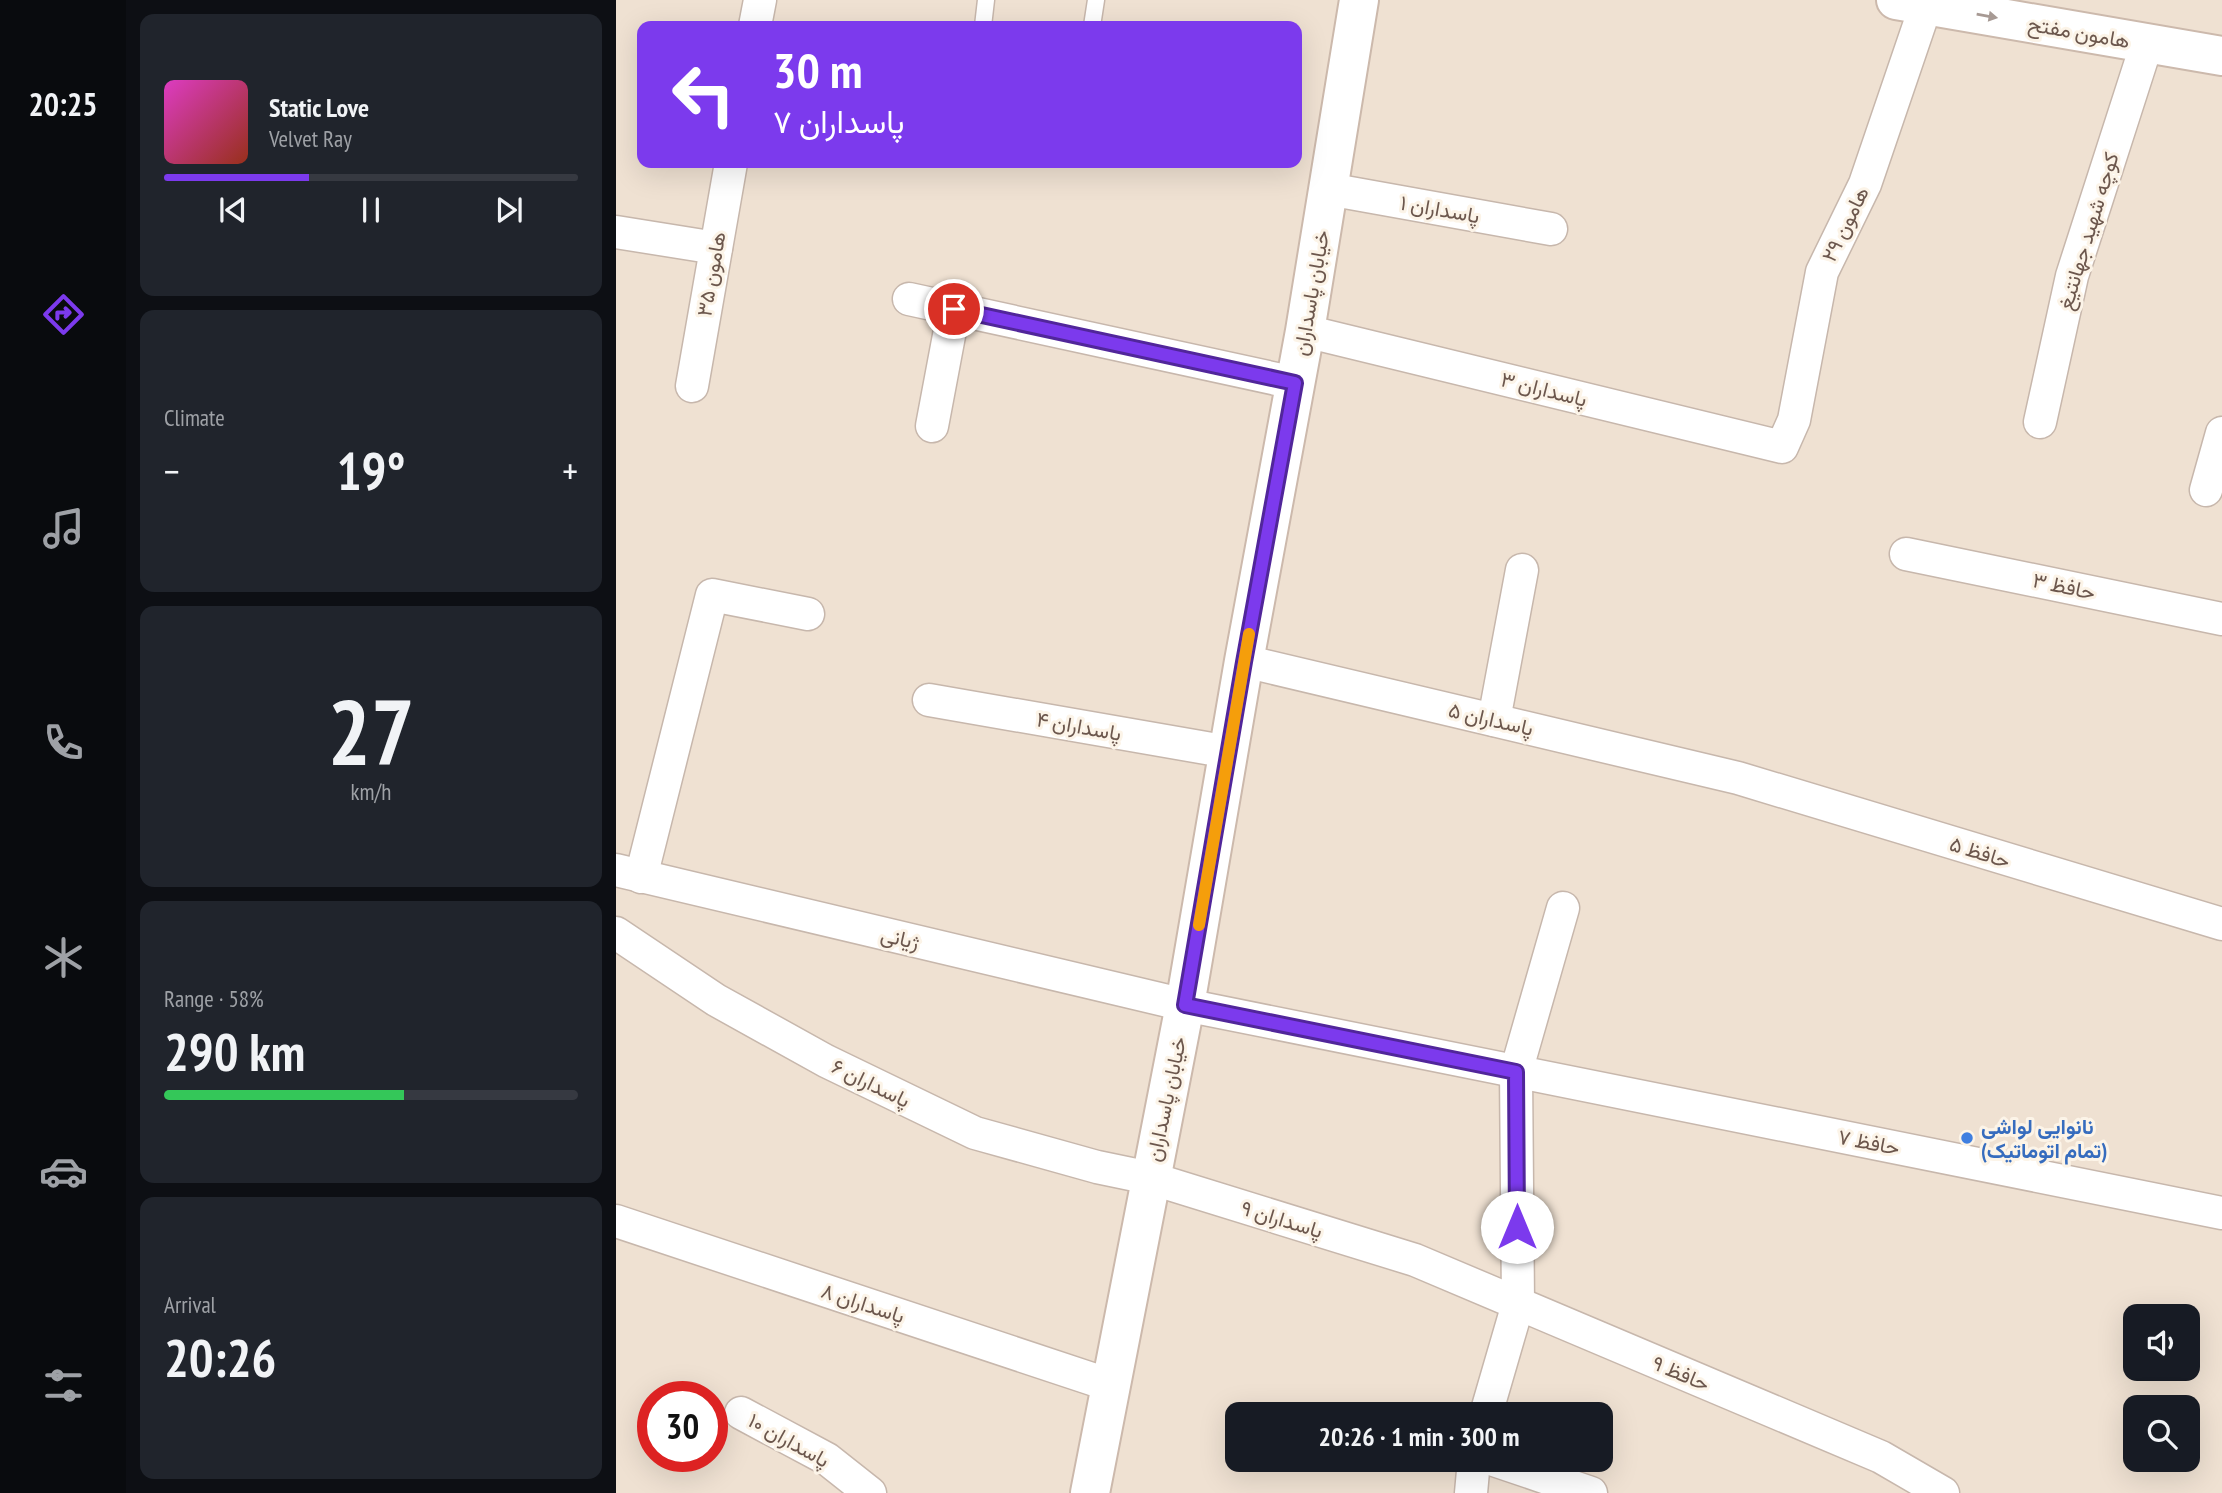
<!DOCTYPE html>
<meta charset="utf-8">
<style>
body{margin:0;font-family:"PT Sans Narrow",Vazirmatn,sans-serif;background:#20242c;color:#f1f3f6;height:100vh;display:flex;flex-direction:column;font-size:26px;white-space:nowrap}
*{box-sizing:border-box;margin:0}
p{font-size:23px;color:#9ea1a6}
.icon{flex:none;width:38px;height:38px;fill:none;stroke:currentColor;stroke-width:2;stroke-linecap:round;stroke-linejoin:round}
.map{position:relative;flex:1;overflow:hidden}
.side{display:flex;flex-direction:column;gap:14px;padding:14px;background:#0d0f14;width:490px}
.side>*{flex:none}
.hud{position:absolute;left:21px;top:21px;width:665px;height:147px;border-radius:14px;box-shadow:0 7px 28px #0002;background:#7c3aed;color:#fff;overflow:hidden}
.controls{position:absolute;left:1507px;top:1304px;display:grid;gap:14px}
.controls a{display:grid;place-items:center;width:77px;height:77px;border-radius:14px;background:#171b24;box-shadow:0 7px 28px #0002;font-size:35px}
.speed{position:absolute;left:21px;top:1381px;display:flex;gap:14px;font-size:35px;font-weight:700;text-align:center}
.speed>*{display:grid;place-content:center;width:91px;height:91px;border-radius:50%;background:#171b24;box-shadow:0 7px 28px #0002;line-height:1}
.speed .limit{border:10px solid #d22;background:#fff;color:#111}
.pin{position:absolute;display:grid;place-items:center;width:60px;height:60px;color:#fff;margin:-30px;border:4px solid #fff;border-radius:50%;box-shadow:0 2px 7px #0007}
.me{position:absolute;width:77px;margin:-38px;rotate:0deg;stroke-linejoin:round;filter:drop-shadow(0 0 5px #0008)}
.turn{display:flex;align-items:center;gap:24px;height:147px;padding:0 21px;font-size:32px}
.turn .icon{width:91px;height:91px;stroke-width:2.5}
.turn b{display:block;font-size:49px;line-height:60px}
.big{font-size:52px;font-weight:700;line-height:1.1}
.side .tile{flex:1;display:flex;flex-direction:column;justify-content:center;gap:10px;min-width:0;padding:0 24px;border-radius:14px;background:#20242c}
.side .dial{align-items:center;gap:0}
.dial b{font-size:91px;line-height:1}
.song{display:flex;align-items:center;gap:21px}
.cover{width:84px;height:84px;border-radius:10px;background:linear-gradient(135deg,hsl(310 70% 55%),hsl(10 70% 35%))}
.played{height:7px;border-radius:4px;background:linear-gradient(90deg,#7c3aed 35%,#363941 35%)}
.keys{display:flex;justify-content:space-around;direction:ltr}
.heat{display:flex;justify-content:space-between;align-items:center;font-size:38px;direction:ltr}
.charge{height:10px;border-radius:5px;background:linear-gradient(90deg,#34c759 58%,#363941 0)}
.trip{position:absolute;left:609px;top:1402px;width:388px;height:70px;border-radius:14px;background:#171b24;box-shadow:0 7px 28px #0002;font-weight:700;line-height:70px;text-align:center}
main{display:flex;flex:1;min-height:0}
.menu{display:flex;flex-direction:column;width:126px;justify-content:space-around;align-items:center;background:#090b0e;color:#9ea1a6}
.menu .icon{width:49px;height:49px}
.menu .selected{color:#7c3aed}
.menu b{font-size:32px;color:#f1f3f6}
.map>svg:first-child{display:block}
.residential{fill:#efe1d2;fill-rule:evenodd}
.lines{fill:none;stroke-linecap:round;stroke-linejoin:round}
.lane-casing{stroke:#c7b7ac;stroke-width:19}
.street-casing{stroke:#c7b7ac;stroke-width:35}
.secondary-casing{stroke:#ccb9ac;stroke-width:42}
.lane{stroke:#fff;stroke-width:16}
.street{stroke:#fff;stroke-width:32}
.secondary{stroke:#fff;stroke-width:38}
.oneway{fill:#a79a94}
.route-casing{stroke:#51269a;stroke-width:18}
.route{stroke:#7c3aed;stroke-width:12}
.slow{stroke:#f59e0b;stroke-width:12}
.shop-dot{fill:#3f7fe0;stroke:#fcf4e8;stroke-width:2.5}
.labels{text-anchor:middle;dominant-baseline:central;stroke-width:6;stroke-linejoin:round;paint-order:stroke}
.street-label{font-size:21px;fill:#6c574d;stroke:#fcf4e8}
.shop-label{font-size:21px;font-weight:bold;fill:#366cbe;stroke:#fcf4e8;text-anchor:start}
</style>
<main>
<nav class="menu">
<b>20:25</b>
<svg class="icon selected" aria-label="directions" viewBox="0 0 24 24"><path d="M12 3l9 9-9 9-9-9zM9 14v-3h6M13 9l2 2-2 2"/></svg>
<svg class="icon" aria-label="music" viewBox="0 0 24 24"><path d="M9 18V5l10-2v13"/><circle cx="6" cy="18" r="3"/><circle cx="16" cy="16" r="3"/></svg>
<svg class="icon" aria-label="phone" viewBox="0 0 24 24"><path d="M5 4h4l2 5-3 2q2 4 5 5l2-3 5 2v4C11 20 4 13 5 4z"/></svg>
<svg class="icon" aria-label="climate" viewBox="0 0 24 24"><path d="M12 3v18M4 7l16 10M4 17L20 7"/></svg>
<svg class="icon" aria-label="car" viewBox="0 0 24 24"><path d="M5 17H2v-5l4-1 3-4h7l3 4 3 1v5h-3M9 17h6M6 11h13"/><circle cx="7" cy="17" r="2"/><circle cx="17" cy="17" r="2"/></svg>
<svg class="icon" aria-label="filters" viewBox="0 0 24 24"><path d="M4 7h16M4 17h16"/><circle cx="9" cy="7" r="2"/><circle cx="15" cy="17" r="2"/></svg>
</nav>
<section class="side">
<div class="tile">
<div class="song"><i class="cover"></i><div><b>Static Love</b><p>Velvet Ray</p></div></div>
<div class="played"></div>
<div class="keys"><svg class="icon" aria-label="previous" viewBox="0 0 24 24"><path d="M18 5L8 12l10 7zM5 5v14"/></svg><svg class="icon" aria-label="pause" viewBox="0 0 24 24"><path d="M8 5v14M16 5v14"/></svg><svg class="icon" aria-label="next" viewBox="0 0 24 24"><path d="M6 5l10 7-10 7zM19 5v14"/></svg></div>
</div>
<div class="tile"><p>Climate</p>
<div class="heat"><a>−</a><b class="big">19°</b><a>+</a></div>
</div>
<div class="tile dial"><b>27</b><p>km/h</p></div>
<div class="tile"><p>Range · 58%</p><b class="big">290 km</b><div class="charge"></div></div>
<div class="tile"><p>Arrival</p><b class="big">20:26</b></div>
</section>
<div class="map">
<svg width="1606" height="1493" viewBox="0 0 1606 1493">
<rect width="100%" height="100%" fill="#f8f0e3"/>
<path class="residential" d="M0,0H1606V1493H0ZM26,26H681V163H26ZM1519,1316H1572V1368H1519ZM37,1396H96V1456H37ZM1519,1407H1572V1460H1519ZM621,1414H985V1460H621Z"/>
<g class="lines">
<defs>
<g id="lane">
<path d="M367,26L370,0"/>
<path d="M476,26L480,0"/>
</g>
<g id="street">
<path d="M139,26L144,0"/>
<path d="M712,189L935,229"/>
<path d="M0,232L100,248"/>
<path d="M293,299L679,383"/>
<path d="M689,331L1166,447L1178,420L1206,272L1249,184L1310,5"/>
<path d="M76,386L115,163"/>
<path d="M1424,422L1456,276L1531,43"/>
<path d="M316,426L338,309"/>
<path d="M1590,490L1606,433"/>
<path d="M1290,554L1606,619"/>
<path d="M628,661L1122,778L1606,924"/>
<path d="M313,700L613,752"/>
<path d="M878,720L906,570"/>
<path d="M0,870L569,1005L1606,1213"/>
<path d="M25,877L96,595L192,614"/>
<path d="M0,933L100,1000L210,1061L359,1133L481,1167L534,1178L799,1260L1265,1457L1327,1493"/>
<path d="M0,1221L494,1385"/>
<path d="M125,1413L211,1459L254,1493"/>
<path d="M870,1414L902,1304L900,1072L947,908"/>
<path d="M878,1460L975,1493"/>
<path d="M855,1493L858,1460"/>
</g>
<g id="secondary">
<path d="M1280,0L1606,56"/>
<path d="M474,1493L569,1005L628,661L689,331L743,0"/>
</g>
</defs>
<use href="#lane" class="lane-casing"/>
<use href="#street" class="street-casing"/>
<use href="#secondary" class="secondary-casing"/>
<use href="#lane" class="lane"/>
<use href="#street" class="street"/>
<use href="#secondary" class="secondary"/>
</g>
<defs><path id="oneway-solid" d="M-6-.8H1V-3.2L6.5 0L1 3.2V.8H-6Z" transform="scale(1.75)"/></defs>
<use class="oneway" href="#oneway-solid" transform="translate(1371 16) rotate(10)"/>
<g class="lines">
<defs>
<path id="route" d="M338,309L679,383L628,662L569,1005L900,1072L901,1227"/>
</defs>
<use href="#route" class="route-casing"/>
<use href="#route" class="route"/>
<path class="slow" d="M583,925L633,634"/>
</g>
<circle class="shop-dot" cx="1351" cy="1138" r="7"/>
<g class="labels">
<g class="street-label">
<text transform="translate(1463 32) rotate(10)">هامون مفتح</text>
<text transform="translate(824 209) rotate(10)">پاسداران ۱</text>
<text transform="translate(1229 224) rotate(-64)">هامون ۲۹</text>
<text transform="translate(1472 231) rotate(-73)">کوچه شهید جهانتیغ</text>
<text transform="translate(95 274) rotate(-80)">هامون ۳۵</text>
<text transform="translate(695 293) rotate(-80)">خیابان پاسداران</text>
<text transform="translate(928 389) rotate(14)">پاسداران ۳</text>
<text transform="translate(1448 586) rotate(12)">حافظ ۳</text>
<text transform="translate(875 719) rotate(13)">پاسداران ۵</text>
<text transform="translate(463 726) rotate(10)">پاسداران ۴</text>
<text transform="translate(1364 852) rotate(17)">حافظ ۵</text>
<text transform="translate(284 938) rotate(13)">ژیانی</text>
<text transform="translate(255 1083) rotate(26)">پاسداران ۶</text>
<text transform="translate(550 1099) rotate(-78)">خیابان پاسداران</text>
<text transform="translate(1253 1142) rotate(11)">حافظ ۷</text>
<text transform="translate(666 1219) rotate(17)">پاسداران ۹</text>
<text transform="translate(247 1303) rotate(18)">پاسداران ۸</text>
<text transform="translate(1065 1373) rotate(23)">حافظ ۹</text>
<text transform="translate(173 1440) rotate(29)">پاسداران ۱۰</text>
</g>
<g class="shop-label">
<text x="1365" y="1126">نانوایی لواشی<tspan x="1365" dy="24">(تمام اتوماتیک)</tspan></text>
</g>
</g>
</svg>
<div class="controls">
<a><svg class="icon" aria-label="sound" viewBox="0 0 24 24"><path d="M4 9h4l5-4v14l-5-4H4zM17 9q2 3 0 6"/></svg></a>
<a><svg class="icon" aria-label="search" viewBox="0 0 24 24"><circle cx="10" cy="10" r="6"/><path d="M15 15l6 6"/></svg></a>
</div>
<div class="speed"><div class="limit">30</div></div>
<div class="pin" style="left:338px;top:309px;background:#d93025"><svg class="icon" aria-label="arrive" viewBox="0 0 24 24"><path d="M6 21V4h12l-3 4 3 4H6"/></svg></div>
<svg class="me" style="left:901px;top:1227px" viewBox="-20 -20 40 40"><circle r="19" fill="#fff"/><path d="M0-13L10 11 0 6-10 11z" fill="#7c3aed"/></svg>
<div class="trip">20:26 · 1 min · 300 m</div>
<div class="hud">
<div class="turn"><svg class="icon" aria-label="left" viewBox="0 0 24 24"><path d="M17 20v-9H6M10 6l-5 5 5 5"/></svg><div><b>30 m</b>پاسداران ۷</div></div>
</div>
</div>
</main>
